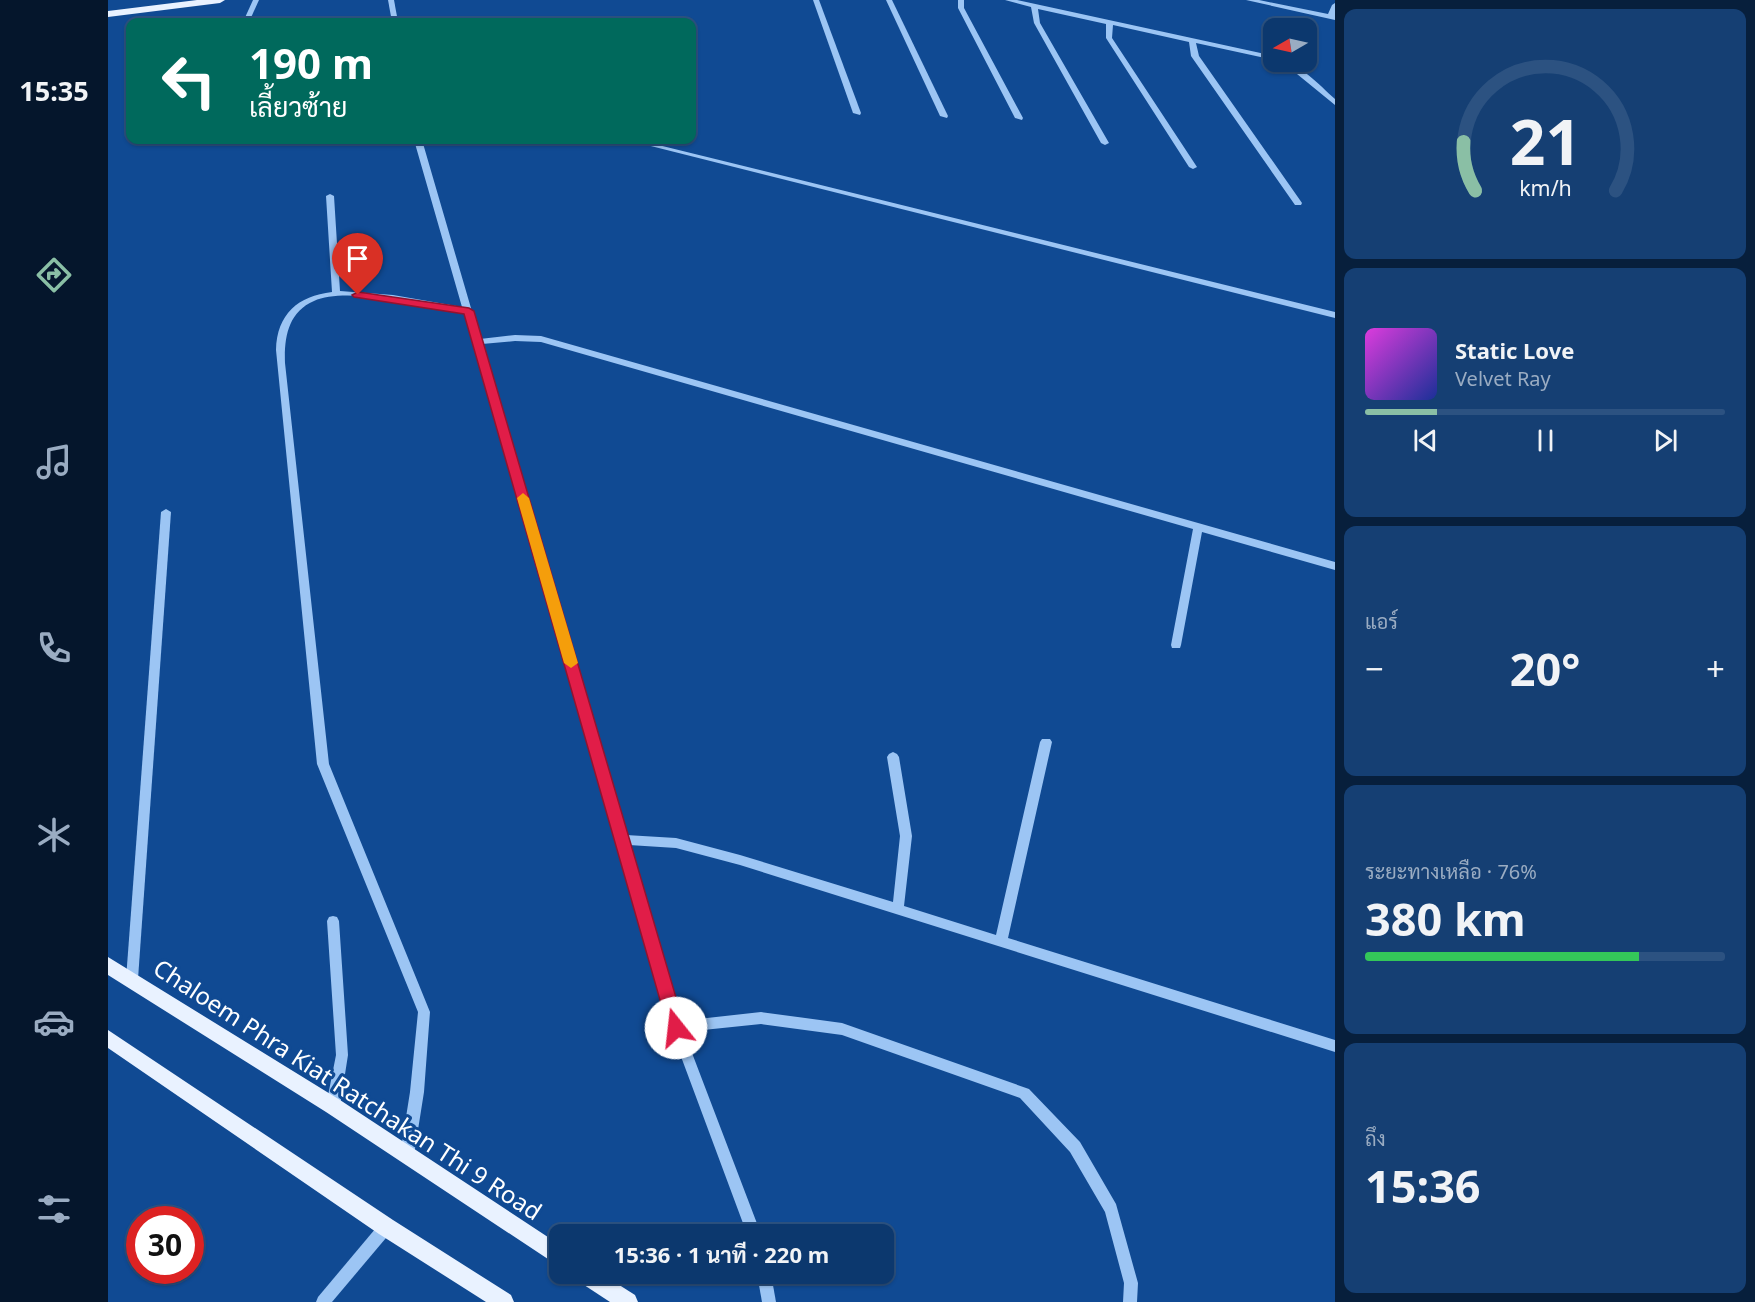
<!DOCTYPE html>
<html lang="th">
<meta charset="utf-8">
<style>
body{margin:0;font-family:"Noto Sans",Sarabun,sans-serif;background:#153f73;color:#f1f3f6;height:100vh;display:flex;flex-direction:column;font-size:22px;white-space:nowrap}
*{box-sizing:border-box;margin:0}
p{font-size:20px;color:#9aacc2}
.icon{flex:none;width:33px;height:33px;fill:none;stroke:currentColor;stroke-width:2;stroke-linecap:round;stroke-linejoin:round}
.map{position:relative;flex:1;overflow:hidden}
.details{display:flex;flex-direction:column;gap:9px;padding:9px;background:#071f3c;width:420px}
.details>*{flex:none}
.top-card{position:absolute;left:18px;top:18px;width:570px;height:126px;border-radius:12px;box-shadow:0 2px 4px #0004,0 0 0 2px #2c5281;background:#00695c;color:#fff;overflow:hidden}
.needle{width:39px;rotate:261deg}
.buttons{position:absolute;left:1155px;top:18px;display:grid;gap:12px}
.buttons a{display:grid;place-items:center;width:54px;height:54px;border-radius:12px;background:#0c386e;box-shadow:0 2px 4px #0004,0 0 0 2px #2c5281;font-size:30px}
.speed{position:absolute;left:18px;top:1206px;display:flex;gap:12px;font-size:30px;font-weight:700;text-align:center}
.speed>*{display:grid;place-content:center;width:78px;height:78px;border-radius:50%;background:#0c386e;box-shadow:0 2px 4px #0004,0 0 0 2px #2c5281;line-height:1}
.speed .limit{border:9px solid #d22;background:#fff;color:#111}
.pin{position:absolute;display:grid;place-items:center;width:51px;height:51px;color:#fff;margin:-62px -26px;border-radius:50% 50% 50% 0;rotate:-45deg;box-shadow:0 0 6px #0007}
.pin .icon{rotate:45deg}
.me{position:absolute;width:66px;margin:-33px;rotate:344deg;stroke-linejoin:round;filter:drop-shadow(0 0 4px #0008)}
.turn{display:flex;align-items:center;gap:21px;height:126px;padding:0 24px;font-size:27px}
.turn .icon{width:78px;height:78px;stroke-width:2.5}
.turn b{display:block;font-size:42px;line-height:51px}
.big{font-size:45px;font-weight:700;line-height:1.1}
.details .card{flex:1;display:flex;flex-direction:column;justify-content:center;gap:9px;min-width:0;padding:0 21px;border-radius:12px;background:#153f73}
.details .dial{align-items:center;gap:0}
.dial svg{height:156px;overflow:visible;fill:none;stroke:#2c5281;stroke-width:7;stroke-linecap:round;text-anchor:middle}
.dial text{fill:#f1f3f6;stroke:none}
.song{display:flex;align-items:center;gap:18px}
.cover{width:72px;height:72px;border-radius:9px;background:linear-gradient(135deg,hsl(300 70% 55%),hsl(230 70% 35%))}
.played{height:6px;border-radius:3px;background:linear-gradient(90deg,#8abfa5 20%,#2c5281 20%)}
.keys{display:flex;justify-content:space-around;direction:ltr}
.heat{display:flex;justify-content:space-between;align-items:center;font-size:33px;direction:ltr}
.charge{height:9px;border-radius:4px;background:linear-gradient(90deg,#34c759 76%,#2c5281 0)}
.trip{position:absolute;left:441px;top:1224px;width:345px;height:60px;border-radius:12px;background:#0c386e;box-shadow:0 2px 4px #0004,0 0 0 2px #2c5281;font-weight:700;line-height:60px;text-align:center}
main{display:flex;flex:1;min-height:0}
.menu{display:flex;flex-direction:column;width:108px;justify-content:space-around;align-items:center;background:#05162c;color:#9aacc2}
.menu .icon{width:42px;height:42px}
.menu .active{color:#8abfa5}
.menu b{font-size:27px;color:#f1f3f6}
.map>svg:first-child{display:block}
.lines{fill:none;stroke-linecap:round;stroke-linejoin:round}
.minor{fill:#9cc5f4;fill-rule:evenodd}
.major{fill:#e9f2ff;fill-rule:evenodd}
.route{fill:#e11d48;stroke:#92132f;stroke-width:1.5}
.slow{fill:#f59e0b}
.labels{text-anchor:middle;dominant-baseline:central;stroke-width:6;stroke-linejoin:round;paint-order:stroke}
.near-street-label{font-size:24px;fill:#fff;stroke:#104a93}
</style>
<main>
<nav class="menu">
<b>15:35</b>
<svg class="icon active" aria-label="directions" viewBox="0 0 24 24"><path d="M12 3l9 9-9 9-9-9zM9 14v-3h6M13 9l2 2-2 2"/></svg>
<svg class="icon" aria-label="music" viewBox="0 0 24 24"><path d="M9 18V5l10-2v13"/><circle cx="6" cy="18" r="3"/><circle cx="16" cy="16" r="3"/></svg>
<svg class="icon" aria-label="phone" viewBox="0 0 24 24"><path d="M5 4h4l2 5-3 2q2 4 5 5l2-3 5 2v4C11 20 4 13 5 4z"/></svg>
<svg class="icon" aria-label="climate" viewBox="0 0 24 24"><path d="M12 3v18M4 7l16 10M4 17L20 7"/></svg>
<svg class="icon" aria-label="car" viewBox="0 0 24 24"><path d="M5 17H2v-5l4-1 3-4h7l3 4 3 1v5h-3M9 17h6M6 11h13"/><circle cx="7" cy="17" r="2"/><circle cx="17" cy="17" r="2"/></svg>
<svg class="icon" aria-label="filters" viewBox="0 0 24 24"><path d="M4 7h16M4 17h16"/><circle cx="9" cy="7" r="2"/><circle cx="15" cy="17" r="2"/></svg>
</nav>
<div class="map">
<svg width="1227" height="1302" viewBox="0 0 1227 1302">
<rect width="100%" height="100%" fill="#104a93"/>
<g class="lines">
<g class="minor">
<path d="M145,0H151L141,22H135Z"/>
<path d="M280,0H286L290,22H284Z"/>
<path d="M705,0H711L753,113L752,115L745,113Z"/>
<path d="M778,0H784L840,116L839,118L832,116Z"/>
<path d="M850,0H856V8L915,118L914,120L907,118L850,8Z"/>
<path d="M897,0H909L1166,56V60L1088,43L1091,56L1194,203L1193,205H1187L1083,56L1081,42L1005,25L1004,38L1089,167L1085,169L1081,167L998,38V24L930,9L932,23L1001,143L997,145L993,143L926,23L923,7Z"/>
<path d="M1138,0H1151L1220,14L1224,5L1227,3V20Z"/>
<path d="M1169,62C1192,62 1211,85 1227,99V105L1189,74L1169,64Z"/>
<path d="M306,140H314L372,339L407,335L433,336L1227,562V570L1094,532L1073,645L1072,648H1064L1063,645L1085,529L433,342L407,341L374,344L518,835L568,838L632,855L785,902L792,836L779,757L781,754L785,752L789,754L791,757L804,836L796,906L888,935L932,742L934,739H942L944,742L900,938L1227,1040V1052L632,865L568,848L521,845L572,1021L653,1012L734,1023L921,1089L972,1142L1008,1204L1030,1283L1029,1302H1015L1016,1283L997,1212L962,1152L912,1098L734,1035L653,1024L576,1032L653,1234H639L562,1027L356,313C320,306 238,286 206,301C180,312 176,338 177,363L221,764L322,1012L316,1092L306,1155L304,1160L299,1162L294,1160L292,1155L302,1092L310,1012L209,764L168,350C169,314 190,296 224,292L218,196L222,194L226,196L232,291L285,295L354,307Z"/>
<path d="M519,140H530L1227,312V318Z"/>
<path d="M58,509L63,512L30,979L28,983L24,985L20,983L18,979L53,512Z"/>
<path d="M225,916L229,917L231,921L240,1055L232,1106L230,1110L225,1112L220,1110L218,1106L228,1055L219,921L221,917Z"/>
<path d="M278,1220L283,1222L285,1227L283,1232L224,1302H208L210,1297L273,1222Z"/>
<path d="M649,1274H663L668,1302H654Z"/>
</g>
<g class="major">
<path d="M89,0H117L112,3L0,17V11Z"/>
<path d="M0,957L232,1100L452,1245V1267L218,1112L0,975Z"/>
<path d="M0,1030L285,1220L403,1295L406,1302H378L271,1234L0,1048Z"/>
<path d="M467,1274H494L527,1295L530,1302H502L470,1281Z"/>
</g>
</g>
<path class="route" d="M250,292L361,308L366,311L577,1028L574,1033L568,1035L563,1033L560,1028L356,314L246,297L244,295Z"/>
<path class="slow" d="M415,493L421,498L470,663L463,668L456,663L409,498Z"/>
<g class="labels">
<g class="near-street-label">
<text transform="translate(240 1089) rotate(33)">Chaloem Phra Kiat Ratchakan Thi 9 Road</text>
</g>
</g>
</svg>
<div class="buttons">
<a><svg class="needle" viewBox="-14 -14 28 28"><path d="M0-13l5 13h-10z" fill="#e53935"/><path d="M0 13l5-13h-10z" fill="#9aacc2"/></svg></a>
</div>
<div class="speed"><div class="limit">30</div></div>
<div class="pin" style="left:250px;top:295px;background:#d93025"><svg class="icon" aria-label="arrive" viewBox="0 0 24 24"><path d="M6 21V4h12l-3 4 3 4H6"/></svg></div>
<svg class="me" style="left:568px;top:1028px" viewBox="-20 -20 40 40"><circle r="19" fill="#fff"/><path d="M0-13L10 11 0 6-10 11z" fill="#e11d48"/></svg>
<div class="trip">15:36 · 1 นาที · 220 m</div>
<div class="top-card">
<div class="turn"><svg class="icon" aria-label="left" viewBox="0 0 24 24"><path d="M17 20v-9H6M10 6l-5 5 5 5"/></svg><div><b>190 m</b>เลี้ยวซ้าย</div></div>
</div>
</div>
<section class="details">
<div class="card dial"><svg viewBox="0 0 100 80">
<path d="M14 69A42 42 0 1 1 86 69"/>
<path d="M14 69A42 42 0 0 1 8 44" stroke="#8abfa5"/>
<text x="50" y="56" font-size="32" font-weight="700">21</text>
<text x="50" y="72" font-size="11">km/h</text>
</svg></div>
<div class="card">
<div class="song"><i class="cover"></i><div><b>Static Love</b><p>Velvet Ray</p></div></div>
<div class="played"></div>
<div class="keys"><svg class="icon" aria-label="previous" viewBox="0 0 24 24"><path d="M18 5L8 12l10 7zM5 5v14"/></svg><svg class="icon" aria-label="pause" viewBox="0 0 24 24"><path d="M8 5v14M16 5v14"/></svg><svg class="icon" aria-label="next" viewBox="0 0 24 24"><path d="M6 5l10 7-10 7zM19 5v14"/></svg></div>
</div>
<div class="card"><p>แอร์</p>
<div class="heat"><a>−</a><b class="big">20°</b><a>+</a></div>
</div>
<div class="card"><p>ระยะทางเหลือ · 76%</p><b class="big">380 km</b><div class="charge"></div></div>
<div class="card"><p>ถึง</p><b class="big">15:36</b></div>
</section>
</main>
